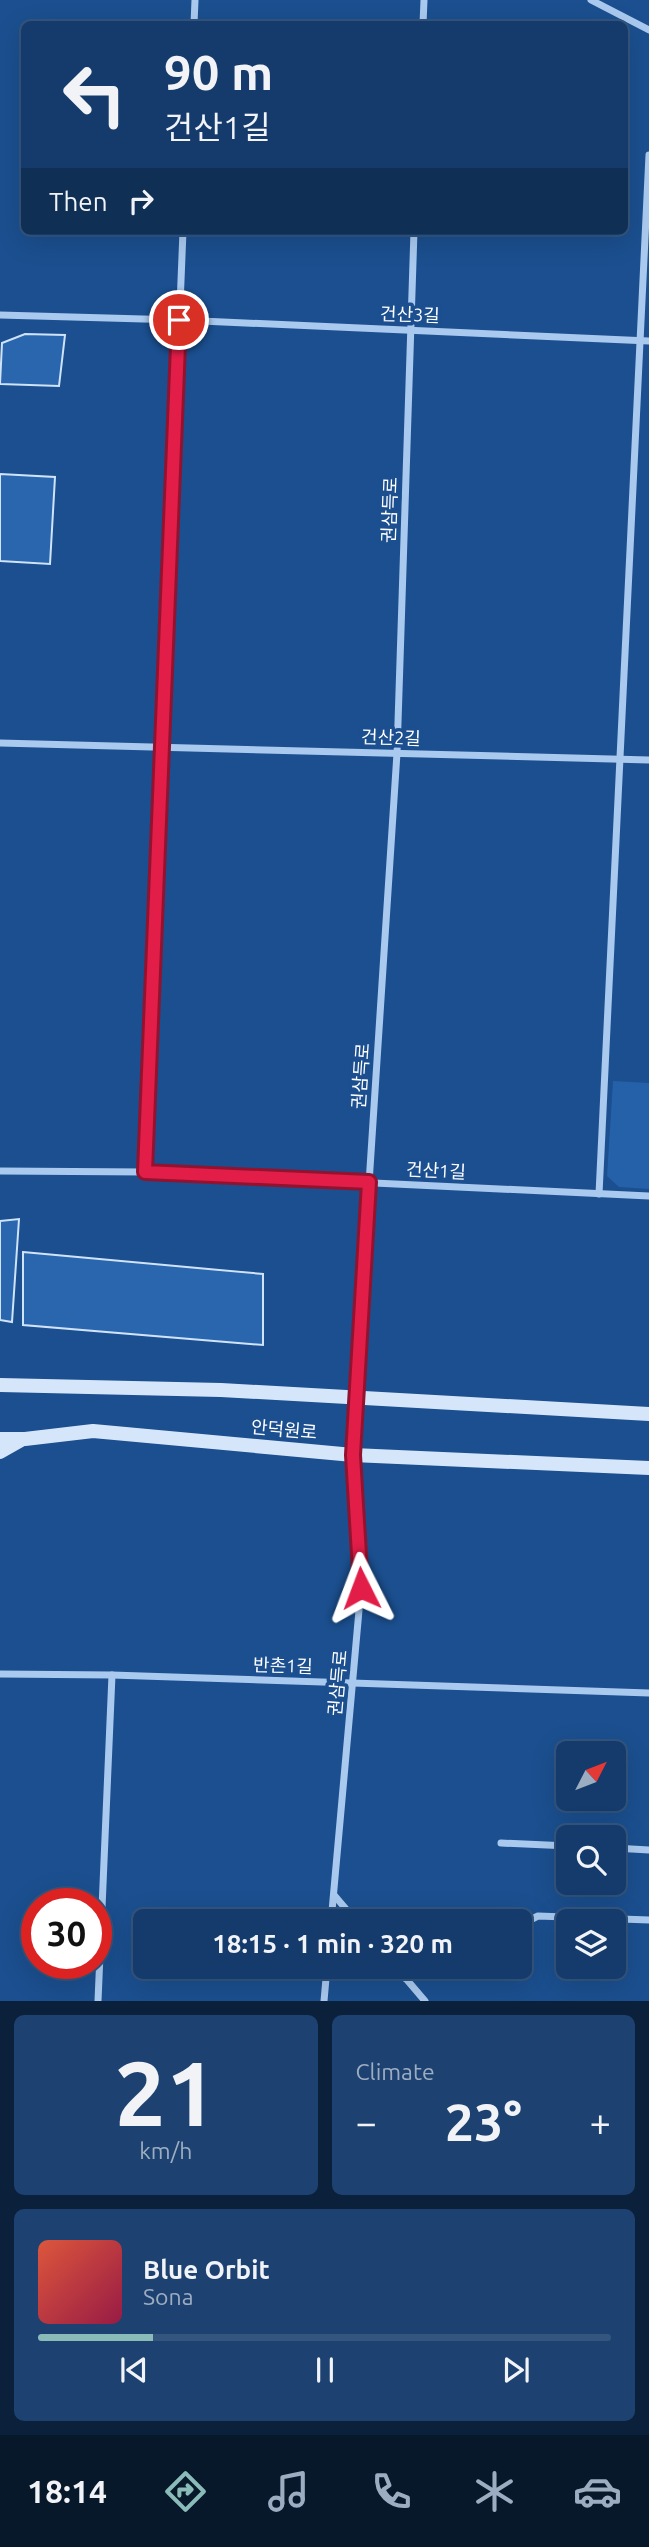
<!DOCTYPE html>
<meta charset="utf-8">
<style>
body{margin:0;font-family:Ubuntu,"Noto Sans KR",sans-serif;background:#1d4271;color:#f1f3f6;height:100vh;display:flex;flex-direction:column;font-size:26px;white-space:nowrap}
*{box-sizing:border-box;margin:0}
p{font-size:23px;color:#9dadc1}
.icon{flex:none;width:38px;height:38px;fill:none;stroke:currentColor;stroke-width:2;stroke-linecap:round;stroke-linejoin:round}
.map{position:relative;height:2001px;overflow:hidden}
.panel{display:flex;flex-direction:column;gap:14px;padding:14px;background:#0b203b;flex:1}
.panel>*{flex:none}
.guide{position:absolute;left:21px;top:21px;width:607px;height:214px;border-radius:10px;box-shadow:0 7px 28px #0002,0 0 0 2px #33557e;background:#143b6b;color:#f1f3f6;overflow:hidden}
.needle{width:46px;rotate:48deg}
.tools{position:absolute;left:556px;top:1741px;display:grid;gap:14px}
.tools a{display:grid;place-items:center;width:70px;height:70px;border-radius:10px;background:#143b6b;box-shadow:0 7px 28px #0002,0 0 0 2px #33557e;font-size:35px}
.speed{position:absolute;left:21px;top:1888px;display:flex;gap:14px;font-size:35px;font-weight:700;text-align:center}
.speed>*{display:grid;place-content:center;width:91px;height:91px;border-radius:50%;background:#143b6b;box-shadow:0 7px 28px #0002,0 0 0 2px #33557e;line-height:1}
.speed .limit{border:10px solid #d22;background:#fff;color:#111}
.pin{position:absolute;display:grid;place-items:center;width:60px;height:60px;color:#fff;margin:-30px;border:4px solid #fff;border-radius:50%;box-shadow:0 2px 7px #0007}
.me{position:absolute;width:77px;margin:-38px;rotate:357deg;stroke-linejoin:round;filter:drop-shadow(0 0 5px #0008)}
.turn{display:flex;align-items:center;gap:24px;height:147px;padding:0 28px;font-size:32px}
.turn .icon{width:91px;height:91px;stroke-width:2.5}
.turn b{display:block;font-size:49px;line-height:60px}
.then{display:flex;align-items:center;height:66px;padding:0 28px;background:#0003;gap:14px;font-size:26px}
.big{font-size:52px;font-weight:700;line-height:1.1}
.panel .tile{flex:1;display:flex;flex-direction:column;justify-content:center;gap:10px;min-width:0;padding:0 24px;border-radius:10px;background:#1d4271}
.panel .dial{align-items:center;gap:0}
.dial b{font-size:91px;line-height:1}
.song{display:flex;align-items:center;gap:21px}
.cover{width:84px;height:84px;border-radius:10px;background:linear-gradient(135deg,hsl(10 70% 55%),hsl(340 70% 35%))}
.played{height:7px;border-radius:4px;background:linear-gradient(90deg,#8bbbb9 20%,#33557e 20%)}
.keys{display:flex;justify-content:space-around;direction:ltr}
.heat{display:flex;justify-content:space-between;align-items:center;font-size:38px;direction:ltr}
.panel .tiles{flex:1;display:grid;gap:14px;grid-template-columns:1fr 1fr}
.tile:last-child{grid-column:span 2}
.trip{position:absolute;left:133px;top:1909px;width:399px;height:70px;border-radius:10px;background:#143b6b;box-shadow:0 7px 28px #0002,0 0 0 2px #33557e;font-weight:700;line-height:70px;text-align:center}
.tab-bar{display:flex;height:112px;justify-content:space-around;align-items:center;background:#08182b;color:#9dadc1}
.tab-bar .icon{width:49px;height:49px}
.tab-bar .active{color:#8bbbb9}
.tab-bar b{font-size:32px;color:#f1f3f6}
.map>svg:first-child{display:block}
.green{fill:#2461a8}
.building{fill:#2a66ad;stroke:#cfe3fa;stroke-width:2}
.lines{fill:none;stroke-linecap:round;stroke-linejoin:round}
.street{stroke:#a9c9ee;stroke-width:7}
.secondary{stroke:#d6e6fa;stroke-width:14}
.route-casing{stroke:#92132f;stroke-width:18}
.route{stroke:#e11d48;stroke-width:12}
.labels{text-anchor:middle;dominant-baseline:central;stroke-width:7;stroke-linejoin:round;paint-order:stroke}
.street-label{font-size:18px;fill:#fff;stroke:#1b4f8f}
</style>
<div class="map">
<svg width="649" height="2001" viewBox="0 0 649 2001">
<rect width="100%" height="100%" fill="#1b4f8f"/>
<path class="green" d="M613,1081L649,1083V1189L619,1187L607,1176Z"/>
<g class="building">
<path d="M25,334L65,335L59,386L0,384L2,343Z"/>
<path d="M0,474L55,477L50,564L0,561Z"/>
<path d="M19,1219L12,1322L0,1320V1221Z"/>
<path d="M23,1252L263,1274V1345L23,1325Z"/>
</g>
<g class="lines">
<g class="street">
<path d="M591,0L649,30"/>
<path d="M194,24L195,0"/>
<path d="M423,24L424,0"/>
<path d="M0,315L179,320L649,341"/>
<path d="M0,743L649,760"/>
<path d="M0,1171L145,1172L649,1196"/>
<path d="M145,1172L183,231"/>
<path d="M599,1194L649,155"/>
<path d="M0,1674L112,1675L649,1693"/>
<path d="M501,1843L569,1846"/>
<path d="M614,1848L649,1850"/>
<path d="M334,1895L357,1922"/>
<path d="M331,1922L361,1588L353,1455L355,1399L397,753L414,231"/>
<path d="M520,1925L538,1916L649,1920"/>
<path d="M396,1967L425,2001"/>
<path d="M405,1978L429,1967"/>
<path d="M98,2001L112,1675"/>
<path d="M324,2001L327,1967"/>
</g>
<g class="secondary">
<path d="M0,1385L221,1390L649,1414"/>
<path d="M0,1439H25L93,1431L353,1455L649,1468"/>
<path d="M0,1452L23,1439"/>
</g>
</g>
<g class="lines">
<defs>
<path id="route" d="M179,320L145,1172L369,1182L353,1455L361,1588"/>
</defs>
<use href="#route" class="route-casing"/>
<use href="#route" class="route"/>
</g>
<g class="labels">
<g class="street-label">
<text transform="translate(410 314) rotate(2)">건산3길</text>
<text transform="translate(389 510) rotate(-88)">권삼득로</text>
<text transform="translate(391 737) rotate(2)">건산2길</text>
<text transform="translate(360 1076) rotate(-86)">권삼득로</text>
<text transform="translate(436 1170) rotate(3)">건산1길</text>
<text transform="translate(284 1429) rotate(5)">안덕원로</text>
<text transform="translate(283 1665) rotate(2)">반촌1길</text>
<text transform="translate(337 1683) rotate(-85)">권삼득로</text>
</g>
</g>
</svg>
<div class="tools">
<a><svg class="needle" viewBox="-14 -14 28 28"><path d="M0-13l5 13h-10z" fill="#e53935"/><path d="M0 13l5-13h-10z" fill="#9dadc1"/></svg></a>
<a><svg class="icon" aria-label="search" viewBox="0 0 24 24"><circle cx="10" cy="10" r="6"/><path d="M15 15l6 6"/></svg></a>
<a><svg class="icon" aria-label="layers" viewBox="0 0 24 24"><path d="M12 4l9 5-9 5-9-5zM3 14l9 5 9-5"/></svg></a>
</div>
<div class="speed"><div class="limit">30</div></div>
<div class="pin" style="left:179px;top:320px;background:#d93025"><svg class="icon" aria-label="arrive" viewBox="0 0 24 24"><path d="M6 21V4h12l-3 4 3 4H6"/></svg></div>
<svg class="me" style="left:361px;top:1588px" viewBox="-20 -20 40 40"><path d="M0-17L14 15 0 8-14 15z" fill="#e11d48" stroke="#fff" stroke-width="4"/></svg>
<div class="trip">18:15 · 1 min · 320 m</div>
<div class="guide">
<div class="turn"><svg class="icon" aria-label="left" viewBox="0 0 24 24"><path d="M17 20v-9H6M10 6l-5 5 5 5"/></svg><div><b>90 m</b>건산1길</div></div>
<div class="then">Then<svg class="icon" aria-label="right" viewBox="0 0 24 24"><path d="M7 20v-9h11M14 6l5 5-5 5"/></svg></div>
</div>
</div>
<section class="panel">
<div class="tiles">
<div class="tile dial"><b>21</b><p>km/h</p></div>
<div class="tile"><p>Climate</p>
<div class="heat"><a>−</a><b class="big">23°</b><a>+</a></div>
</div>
<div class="tile">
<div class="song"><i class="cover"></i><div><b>Blue Orbit</b><p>Sona</p></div></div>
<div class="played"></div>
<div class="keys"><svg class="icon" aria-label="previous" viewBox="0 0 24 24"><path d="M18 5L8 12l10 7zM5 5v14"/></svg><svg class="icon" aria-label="pause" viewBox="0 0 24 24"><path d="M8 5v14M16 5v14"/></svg><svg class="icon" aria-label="next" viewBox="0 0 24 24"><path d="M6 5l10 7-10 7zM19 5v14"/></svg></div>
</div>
</div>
</section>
<nav class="tab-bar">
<b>18:14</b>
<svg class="icon active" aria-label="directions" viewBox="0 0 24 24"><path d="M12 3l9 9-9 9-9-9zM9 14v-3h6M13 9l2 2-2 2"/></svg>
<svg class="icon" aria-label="music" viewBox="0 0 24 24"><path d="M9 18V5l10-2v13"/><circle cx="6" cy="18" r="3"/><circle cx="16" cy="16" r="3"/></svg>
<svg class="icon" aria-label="phone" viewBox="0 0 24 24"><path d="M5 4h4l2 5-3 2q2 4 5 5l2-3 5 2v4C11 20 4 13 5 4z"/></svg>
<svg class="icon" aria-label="climate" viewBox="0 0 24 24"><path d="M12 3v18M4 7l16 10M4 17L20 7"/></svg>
<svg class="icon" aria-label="car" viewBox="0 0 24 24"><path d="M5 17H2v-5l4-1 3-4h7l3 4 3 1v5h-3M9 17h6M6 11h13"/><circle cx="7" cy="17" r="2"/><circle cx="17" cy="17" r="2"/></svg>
</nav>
